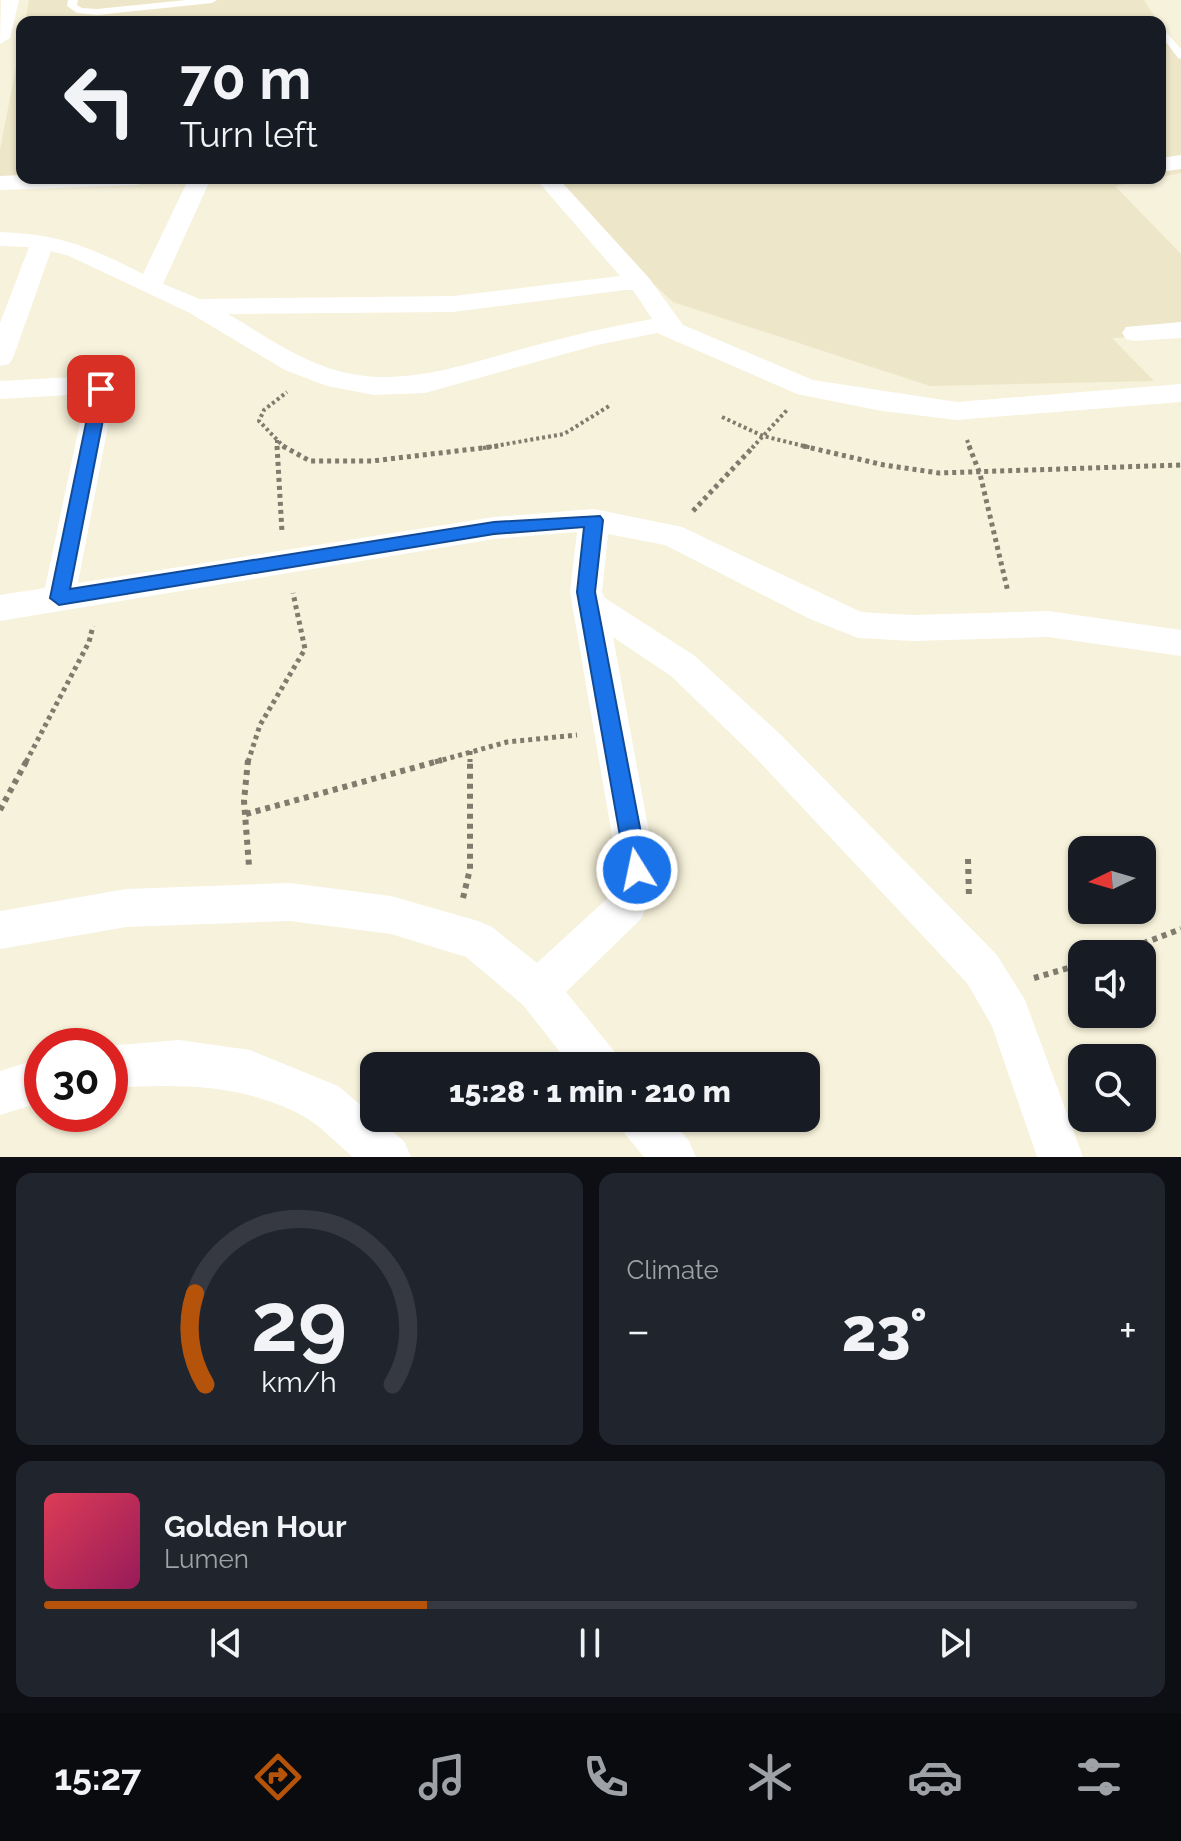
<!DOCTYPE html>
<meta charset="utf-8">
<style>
body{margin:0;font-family:Raleway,sans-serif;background:#20242c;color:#f1f3f6;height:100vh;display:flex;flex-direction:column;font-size:30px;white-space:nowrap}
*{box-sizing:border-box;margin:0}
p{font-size:26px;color:#9ea1a6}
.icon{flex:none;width:44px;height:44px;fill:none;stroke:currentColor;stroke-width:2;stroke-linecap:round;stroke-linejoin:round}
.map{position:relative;height:1157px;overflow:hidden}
.side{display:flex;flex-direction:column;gap:16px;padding:16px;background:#0d0f14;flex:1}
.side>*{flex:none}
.banner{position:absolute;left:16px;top:16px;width:1150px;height:168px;border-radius:16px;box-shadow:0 2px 6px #0004;background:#171b24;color:#f1f3f6;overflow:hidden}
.needle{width:52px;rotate:265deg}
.controls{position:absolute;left:1068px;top:836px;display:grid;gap:16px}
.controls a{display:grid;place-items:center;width:88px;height:88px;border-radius:16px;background:#171b24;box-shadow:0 2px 6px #0004;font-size:40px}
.speed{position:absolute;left:24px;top:1028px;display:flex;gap:16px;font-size:40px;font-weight:700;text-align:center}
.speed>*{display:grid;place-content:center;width:104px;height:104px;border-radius:50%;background:#171b24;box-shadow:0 2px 6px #0004;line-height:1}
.speed .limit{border:12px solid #d22;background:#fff;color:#111}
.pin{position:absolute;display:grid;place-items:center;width:68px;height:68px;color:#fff;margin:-34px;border-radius:16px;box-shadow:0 4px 12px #0006}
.me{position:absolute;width:88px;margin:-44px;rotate:350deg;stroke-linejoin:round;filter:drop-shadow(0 0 6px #0008)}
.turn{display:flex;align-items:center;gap:28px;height:168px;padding:0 32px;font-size:36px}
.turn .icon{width:104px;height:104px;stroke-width:2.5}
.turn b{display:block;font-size:56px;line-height:68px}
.big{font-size:60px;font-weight:800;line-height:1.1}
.side .widget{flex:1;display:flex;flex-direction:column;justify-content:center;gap:12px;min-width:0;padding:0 28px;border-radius:16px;background:#20242c}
.side .dial{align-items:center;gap:0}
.dial svg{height:208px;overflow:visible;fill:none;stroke:#363941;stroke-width:7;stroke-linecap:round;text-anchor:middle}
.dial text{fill:#f1f3f6;stroke:none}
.song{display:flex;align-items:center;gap:24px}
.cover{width:96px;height:96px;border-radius:12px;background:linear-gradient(135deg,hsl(350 70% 55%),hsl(330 70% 35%))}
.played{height:8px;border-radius:4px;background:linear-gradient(90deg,#b45309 35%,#363941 35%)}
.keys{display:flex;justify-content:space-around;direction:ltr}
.heat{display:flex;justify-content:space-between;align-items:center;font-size:44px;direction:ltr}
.side .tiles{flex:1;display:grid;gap:16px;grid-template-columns:1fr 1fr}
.widget:last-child{grid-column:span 2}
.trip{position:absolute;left:360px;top:1052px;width:460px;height:80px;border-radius:16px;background:#171b24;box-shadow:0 2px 6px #0004;font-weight:800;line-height:80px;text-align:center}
.dock{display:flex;height:128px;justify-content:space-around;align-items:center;background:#090b0e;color:#9ea1a6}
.dock .icon{width:56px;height:56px}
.dock .on{color:#b45309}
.dock b{font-size:36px;color:#f1f3f6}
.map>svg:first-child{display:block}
.built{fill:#ede6c8}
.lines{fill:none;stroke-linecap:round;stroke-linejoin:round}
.path-far2{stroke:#7f7b6d;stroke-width:4;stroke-dasharray:3 3;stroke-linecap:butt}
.path-far1{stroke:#7f7b6d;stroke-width:5;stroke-dasharray:4 4;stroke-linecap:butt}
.path{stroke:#7f7b6d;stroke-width:6;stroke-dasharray:5 5;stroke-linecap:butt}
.service{fill:#fff;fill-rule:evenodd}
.minor{fill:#fff;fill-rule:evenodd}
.route{fill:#1a73e8;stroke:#114b97;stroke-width:2}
</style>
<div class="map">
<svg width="1181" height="1157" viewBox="0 0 1181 1157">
<rect width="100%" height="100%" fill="#f7f2db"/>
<g class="built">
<path d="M29,0H1144L1158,22H25Z"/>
<path d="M1160,25L1181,57V173L1160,177Z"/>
<path d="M22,36V178H1154L1115,186L1181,254V336L1112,338L1154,381L930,386L673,302L545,184L0,178V150Z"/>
</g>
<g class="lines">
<g class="path-far2">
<path d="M722,417L763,436L812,448"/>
<path d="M277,440V448"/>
<path d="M967,440L970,448"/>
<path d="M285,448L259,421L264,410L287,392"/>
<path d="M483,448L564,434L609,406"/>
<path d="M752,448L787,410"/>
</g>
<g class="path-far1">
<path d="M277,446L282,532"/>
<path d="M283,446L310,461H372L499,446"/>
<path d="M803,446L884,465L939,473L1181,465"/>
<path d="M969,446L980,474L1008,592"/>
<path d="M693,511L754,446"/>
<path d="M470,751V762"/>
<path d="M26,762L89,642L93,626"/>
<path d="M248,762L260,725L305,649L293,593"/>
<path d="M435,762L507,742L577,735"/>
</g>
<g class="path">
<path d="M248,760L244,801L249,866"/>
<path d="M0,810L27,760"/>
<path d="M246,814L442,760"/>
<path d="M968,859L969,899"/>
<path d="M463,898L470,869V760"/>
<path d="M1115,954L1181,929"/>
<path d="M1034,978L1082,964"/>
</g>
<g class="service">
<path d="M68,0H78L77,5L82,8L97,9L186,0H217L212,3L97,15L77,13L67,6Z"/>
<path d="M1160,25L1181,49V59L1178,58L1160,34Z"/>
</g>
<g class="minor">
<path d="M1,0H19L10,38L0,44Z"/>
<path d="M1181,155V169L1160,172V158Z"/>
<path d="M22,175V178H149L138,185L0,190V176Z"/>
<path d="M189,178H211L163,284L200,299L453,296L620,276L535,178H558L649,278L683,325L813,380L957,402L1181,384V402L957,420L882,411L797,394L657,333L597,345L425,393L374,395L327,386L285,370L188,312L69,256L51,251L13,358L9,364L0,366V323L29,247L0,246V232C63,235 87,246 143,274ZM625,290H633L652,319C612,326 573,335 533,346C472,362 406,388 342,372C301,362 264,335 228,314L453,312Z"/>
<path d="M1181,322V338L1135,341L1126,339L1122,333L1126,327Z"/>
<path d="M91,376L111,383L115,389L78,583L494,517L594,509L682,527L861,612L912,615L1048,611L1181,630V656L1048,637L912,641L858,638L810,619L665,545L608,534L602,592L605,598L695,656L782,736L997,955L1025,1000L1083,1157H1037L992,1026L967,983L756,758L671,676L613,637L656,870L642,918L566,992L614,1051L621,1066H571L523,1005L466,957L391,934L290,921L126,927L0,949V911L126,889L290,883L391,896L478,921L492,927L537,963L611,895L618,870L570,592L577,532L494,539L0,621V595L45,588L86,394L0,399V381Z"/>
<path d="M179,1040L250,1050L338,1086L404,1141L411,1157H353C337,1144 322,1127 305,1117C243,1083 178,1084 110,1088V1046H106Z"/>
<path d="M42,1058V1102L0,1115V1071Z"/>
<path d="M619,1118H670L689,1141L696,1157H644L625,1134Z"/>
</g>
</g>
<path class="route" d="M101,384L109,389L70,589L494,522L600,516L603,520L595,592L648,870L645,877L637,880L629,877L626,870L577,592L584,527L494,534L59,605L50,598L93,389Z"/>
</svg>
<div class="controls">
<a><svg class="needle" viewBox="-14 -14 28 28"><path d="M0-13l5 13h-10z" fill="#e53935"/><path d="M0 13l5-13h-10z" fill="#9ea1a6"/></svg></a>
<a><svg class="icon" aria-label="sound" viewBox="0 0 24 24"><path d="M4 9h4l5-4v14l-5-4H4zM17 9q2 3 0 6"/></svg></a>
<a><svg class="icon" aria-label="search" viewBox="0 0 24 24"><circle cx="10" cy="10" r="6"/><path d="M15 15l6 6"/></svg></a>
</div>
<div class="speed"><div class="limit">30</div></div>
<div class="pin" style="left:101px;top:389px;background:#d93025"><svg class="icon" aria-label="arrive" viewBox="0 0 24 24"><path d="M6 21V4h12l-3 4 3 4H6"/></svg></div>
<svg class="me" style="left:637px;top:870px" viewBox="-20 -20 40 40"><circle r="17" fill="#1a73e8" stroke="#fff" stroke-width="3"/><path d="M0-11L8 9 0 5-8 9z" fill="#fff"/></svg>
<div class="trip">15:28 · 1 min · 210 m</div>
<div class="banner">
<div class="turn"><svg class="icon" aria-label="left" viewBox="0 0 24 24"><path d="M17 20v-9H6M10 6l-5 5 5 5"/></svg><div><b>70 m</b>Turn left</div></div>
</div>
</div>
<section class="side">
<div class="tiles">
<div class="widget dial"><svg viewBox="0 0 100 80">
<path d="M14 69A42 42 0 1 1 86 69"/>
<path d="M14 69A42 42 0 0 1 10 34" stroke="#b45309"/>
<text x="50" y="56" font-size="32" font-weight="700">29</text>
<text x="50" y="72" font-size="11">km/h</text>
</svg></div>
<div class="widget"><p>Climate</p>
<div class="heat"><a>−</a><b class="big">23°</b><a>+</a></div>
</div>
<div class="widget">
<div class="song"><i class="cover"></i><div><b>Golden Hour</b><p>Lumen</p></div></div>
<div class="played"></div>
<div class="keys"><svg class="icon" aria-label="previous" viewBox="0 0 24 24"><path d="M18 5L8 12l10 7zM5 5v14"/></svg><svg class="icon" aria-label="pause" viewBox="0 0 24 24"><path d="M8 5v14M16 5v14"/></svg><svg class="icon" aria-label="next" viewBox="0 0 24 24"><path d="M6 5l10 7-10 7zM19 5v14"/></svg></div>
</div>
</div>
</section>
<nav class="dock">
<b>15:27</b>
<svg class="icon on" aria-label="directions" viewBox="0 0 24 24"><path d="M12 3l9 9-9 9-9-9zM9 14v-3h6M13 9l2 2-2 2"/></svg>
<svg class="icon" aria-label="music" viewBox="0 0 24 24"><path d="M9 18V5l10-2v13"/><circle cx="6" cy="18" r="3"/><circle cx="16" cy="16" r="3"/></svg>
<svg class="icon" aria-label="phone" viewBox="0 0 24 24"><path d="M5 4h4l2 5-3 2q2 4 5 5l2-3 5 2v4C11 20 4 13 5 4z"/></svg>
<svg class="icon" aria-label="climate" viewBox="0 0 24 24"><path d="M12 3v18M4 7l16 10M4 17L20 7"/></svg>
<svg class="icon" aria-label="car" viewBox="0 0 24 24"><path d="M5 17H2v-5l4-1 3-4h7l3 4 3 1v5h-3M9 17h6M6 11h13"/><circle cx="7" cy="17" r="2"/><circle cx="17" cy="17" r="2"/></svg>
<svg class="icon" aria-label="filters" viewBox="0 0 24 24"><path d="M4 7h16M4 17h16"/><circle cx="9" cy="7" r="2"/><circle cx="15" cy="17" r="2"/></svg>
</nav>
